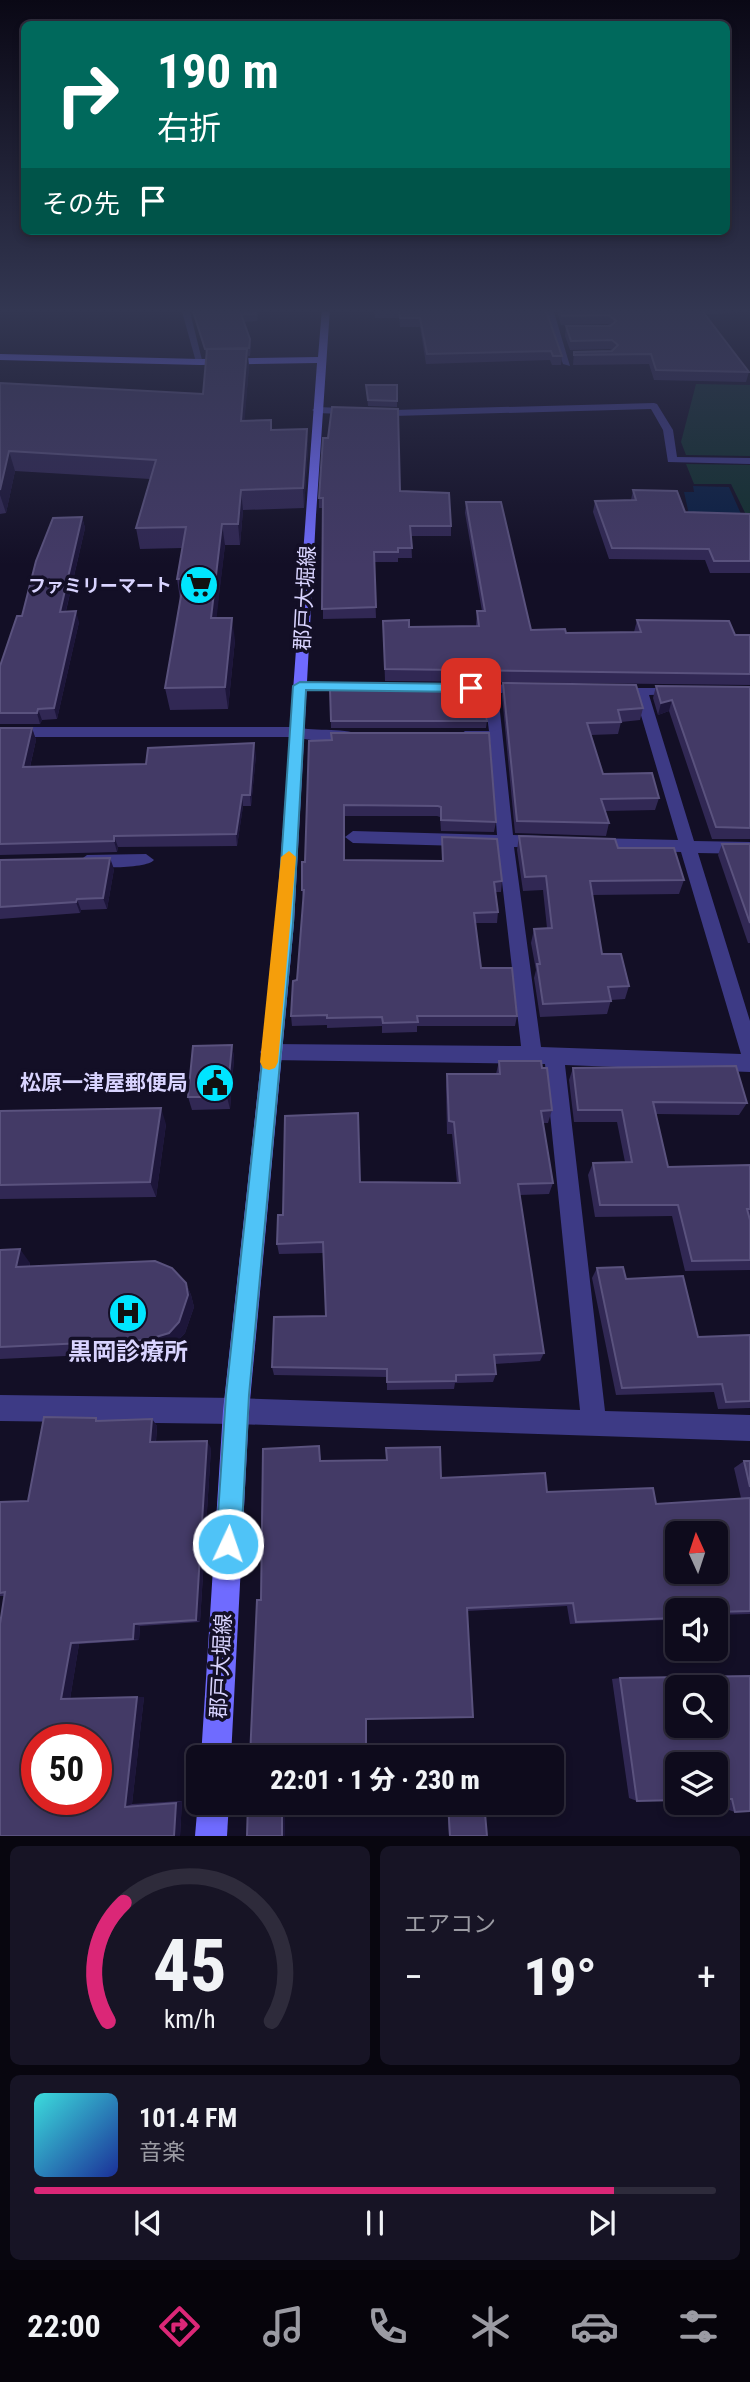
<!DOCTYPE html>
<html lang="ja">
<meta charset="utf-8">
<style>
body{margin:0;font-family:"Roboto Condensed","Noto Sans JP",sans-serif;background:#171425;color:#f1f3f6;height:100vh;display:flex;flex-direction:column;font-size:26px;white-space:nowrap}
*{box-sizing:border-box;margin:0}
p{font-size:23px;color:#9b9ba3}
.icon{flex:none;width:38px;height:38px;fill:none;stroke:currentColor;stroke-width:2;stroke-linecap:round;stroke-linejoin:round}
.map{position:relative;height:1836px;overflow:hidden}
.panel{display:flex;flex-direction:column;gap:10px;padding:10px;background:#08060f;flex:1}
.panel>*{flex:none}
.banner{position:absolute;left:21px;top:21px;width:709px;height:214px;border-radius:10px;box-shadow:0 4px 10px #0003,0 0 0 2px #2e2b3b;background:#00695c;color:#fff;overflow:hidden}
.needle{width:46px;rotate:357deg}
.buttons{position:absolute;left:665px;top:1521px;display:grid;gap:14px}
.buttons a{display:grid;place-items:center;width:63px;height:63px;border-radius:10px;background:#0e0b1c;box-shadow:0 4px 10px #0003,0 0 0 2px #2e2b3b;font-size:35px}
.speed{position:absolute;left:21px;top:1724px;display:flex;gap:14px;font-size:35px;font-weight:700;text-align:center}
.speed>*{display:grid;place-content:center;width:91px;height:91px;border-radius:50%;background:#0e0b1c;box-shadow:0 4px 10px #0003,0 0 0 2px #2e2b3b;line-height:1}
.speed .limit{border:10px solid #d22;background:#fff;color:#111}
.pin{position:absolute;display:grid;place-items:center;width:60px;height:60px;color:#fff;margin:-30px;border-radius:14px;box-shadow:0 4px 10px #0006}
.me{position:absolute;width:77px;margin:-38px;rotate:3deg;stroke-linejoin:round;filter:drop-shadow(0 0 5px #0008)}
.turn{display:flex;align-items:center;gap:24px;height:147px;padding:0 21px;font-size:32px}
.turn .icon{width:91px;height:91px;stroke-width:2.5}
.turn b{display:block;font-size:49px;line-height:60px}
.then{display:flex;align-items:center;height:66px;padding:0 21px;background:#0003;gap:14px;font-size:26px}
.big{font-size:52px;font-weight:800;line-height:1.1}
.panel .card{flex:1;display:flex;flex-direction:column;justify-content:center;gap:10px;min-width:0;padding:0 24px;border-radius:10px;background:#171425}
.panel .dial{align-items:center;gap:0}
.dial svg{height:182px;overflow:visible;fill:none;stroke:#2e2b3b;stroke-width:7;stroke-linecap:round;text-anchor:middle}
.dial text{fill:#f1f3f6;stroke:none}
.song{display:flex;align-items:center;gap:21px}
.cover{width:84px;height:84px;border-radius:10px;background:linear-gradient(135deg,hsl(180 70% 55%),hsl(230 70% 35%))}
.played{height:7px;border-radius:4px;background:linear-gradient(90deg,#db2777 85%,#2e2b3b 85%)}
.keys{display:flex;justify-content:space-around;direction:ltr}
.heat{display:flex;justify-content:space-between;align-items:center;font-size:38px;direction:ltr}
.panel .tiles{flex:1;display:grid;gap:10px;grid-template-columns:1fr 1fr}
.card:last-child{grid-column:span 2}
.trip{position:absolute;left:186px;top:1745px;width:378px;height:70px;border-radius:10px;background:#0e0b1c;box-shadow:0 4px 10px #0003,0 0 0 2px #2e2b3b;font-weight:800;line-height:70px;text-align:center}
.tabs{display:flex;height:112px;justify-content:space-around;align-items:center;background:#06040b;color:#9b9ba3}
.tabs .icon{width:49px;height:49px}
.tabs .active{color:#db2777}
.tabs b{font-size:32px;color:#f1f3f6}
.map>svg:first-child{display:block}
.green{fill:#12302f}
.water{fill:#0a1f44}
.lines{fill:none;stroke-linecap:round;stroke-linejoin:round}
.minor{fill:#3d3a85;fill-rule:evenodd}
.secondary{fill:#6f6bff;fill-rule:evenodd}
.wall{fill:#312854}
.shaded-wall{fill:#1d163a}
.building{fill:#433a66;stroke:#5a527e;stroke-width:2;fill-rule:evenodd}
.route{fill:#4fc3f7;stroke:#337fa1;stroke-width:2}
.slow{fill:#f59e0b}
.labels{text-anchor:middle;dominant-baseline:central;stroke-width:7;stroke-linejoin:round;paint-order:stroke}
.far-poi-label{font-size:18px;font-weight:bold;fill:#d9d4ff;stroke:#130f26;text-anchor:end}
.street-label{font-size:21px;fill:#d9d4ff;stroke:#130f26}
.poi-label{font-size:21px;font-weight:bold;fill:#d9d4ff;stroke:#130f26;text-anchor:end}
.near-poi-label{font-size:24px;font-weight:bold;fill:#d9d4ff;stroke:#130f26}
</style>
<div class="map">
<svg width="750" height="1836" viewBox="0 0 750 1836">
<rect width="100%" height="100%" fill="#130f26"/>
<g class="green">
<path d="M696,384L750,385V456L686,455L681,442Z"/>
<path d="M686,464L750,465V523L731,484H694Z"/>
</g>
<path class="water" d="M693,486L729,487L745,523L690,519L684,492H694Z"/>
<g class="lines">
<g class="minor">
<path d="M181,308H189L203,364L196,362Z"/>
<path d="M521,308H583L580,312H554L570,366L563,364L545,312H524Z"/>
<path d="M654,403L657,404L673,430L677,457L750,458V464L668,462L663,430L651,409L393,416L317,413L312,410L317,407L393,410Z"/>
<path d="M300,682L407,683L414,687L407,691L295,689L293,686Z"/>
<path d="M460,684L526,685L533,689L526,693H498L513,835L542,836L550,842L542,848L514,847L541,1047L741,1054L681,852L594,850L586,844L594,838L678,840L635,695L609,694V688H682V694L649,695L694,841L750,842V854L698,853L750,1021V1072L565,1065L605,1411L750,1415V1441L236,1424L0,1421V1395L236,1398L580,1410L545,1064L270,1060L263,1058L260,1052L263,1046L270,1044L521,1046L498,847L353,843L345,837L353,831L497,835L490,741H465L458,736L465,731H489L484,693L455,691V685Z"/>
<path d="M0,727H297C313,732 351,727 360,736C350,746 310,741 296,737H0Z"/>
<path d="M146,854L154,860C147,869 86,870 79,861L87,855Z"/>
</g>
<g class="secondary">
<path d="M322,308H330L316,515L294,923L249,1411L231,1757H201L223,1411L276,923L317,363L200,365L0,360V354L200,359L318,357Z"/>
<path d="M198,1801L229,1802L227,1836H195Z"/>
</g>
</g>
<g class="wall">
<path d="M191,308H259L257,321L244,322L250,339L251,346L250,356H248L249,367L244,421L272,430L307,429L308,448L304,508L243,510L240,545H225L216,618L235,640L228,709L170,710L165,688L180,599L177,579L182,548L140,549L136,528L150,479L15,471L6,513L0,514V383L203,394L207,356Z"/>
<path d="M374,308H545L562,356L561,365H552L550,360L426,364L420,327H400L399,318H375Z"/>
<path d="M558,308H750V312L704,314L749,372L746,382L654,380L649,364L573,365L574,352L612,351L610,349L570,350L565,336L566,326H610L608,324L561,325L558,315Z"/>
<path d="M366,385H397V407L368,406Z"/>
<path d="M633,490L685,512L750,514V573H710L705,560L609,559L593,512L595,501L631,500Z"/>
<path d="M400,491L451,526V536H411L412,558H398V562H374L376,618L323,619V508H319V498Z"/>
<path d="M466,502L531,630L566,633L634,632L637,620L735,635H750V685L385,681L383,621L409,627L476,626L477,611H482L465,513Z"/>
<path d="M82,517L85,528L66,611L79,622L57,719L42,720L40,724H0V666L22,616Z"/>
<path d="M503,683L643,708L640,720L621,722L618,734L591,735L603,774L659,798L655,810L605,811L609,823L606,836L515,833L502,696Z"/>
<path d="M656,686L750,687V839H712L669,711L658,715L653,698Z"/>
<path d="M330,689L487,721L486,728H331Z"/>
<path d="M0,728H32L36,740L30,767L146,764L256,755L251,806H243L237,846L118,847L117,852L0,855Z"/>
<path d="M309,741L496,822L494,832L441,831L440,817L437,816H344V860L442,861V837L502,881L501,892H495L498,912L497,923H475L481,968L517,1016L515,1026H417V1032L382,1033V1026L327,1028V1025L292,1026L291,1016L297,980L303,900L302,890L305,862Z"/>
<path d="M519,836L618,848L684,880L679,894L592,895L602,954L629,986L625,999L611,1000L607,1014L540,1017L534,978L536,970L531,943L534,929L547,928L543,890L523,891L517,850Z"/>
<path d="M722,844H750V943H748L718,855Z"/>
<path d="M0,860L114,869L107,909L81,910L80,913L0,919Z"/>
<path d="M232,1045L234,1058L230,1109L192,1110L188,1097Z"/>
<path d="M499,1061L542,1068L552,1110L548,1123H543L553,1183L549,1194L520,1195L544,1353L540,1361L495,1364L496,1374L493,1382L455,1383L454,1389L387,1390V1377L274,1375L272,1367L326,1316L324,1253L279,1254L277,1244L283,1215L360,1182L457,1183L452,1134H447L446,1086L447,1074H496Z"/>
<path d="M573,1068L747,1103L739,1115L656,1114L668,1167L750,1165V1270L685,1271L672,1216L595,1217L588,1175L593,1163L625,1162L617,1122H574L569,1080Z"/>
<path d="M0,1111L166,1124L156,1197L0,1199Z"/>
<path d="M0,1250L30,1263V1267L186,1283L191,1295L194,1307L185,1333L175,1344L153,1352L0,1359Z"/>
<path d="M597,1268L626,1279L698,1337L750,1335V1408L718,1409L714,1392L616,1395L592,1278Z"/>
<path d="M152,1419L157,1426L156,1442L211,1448L200,1622L140,1626L139,1640L79,1644L70,1699L144,1697L132,1804L182,1801L180,1836H0L5,1596H0V1502L28,1501L99,1421Z"/>
<path d="M319,1446L321,1461L547,1492L656,1504L741,1498L734,1468L744,1461H750V1614L716,1615V1610H677V1616H675V1618L666,1620L570,1624L567,1606L467,1611L261,1600Z"/>
<path d="M750,1676L735,1812L723,1808L722,1799L637,1801L629,1798L612,1679L620,1678Z"/>
<path d="M447,1802H484L487,1836H449Z"/>
</g>
<g class="shaded-wall">
<path d="M247,349L249,367L243,440L241,421Z"/>
<path d="M307,429L308,448L304,508L303,488Z"/>
<path d="M9,451L15,471L6,513L0,495V490Z"/>
<path d="M241,490L243,510L240,545L238,524Z"/>
<path d="M82,517L85,528L63,623L60,612Z"/>
<path d="M222,524L225,545L214,640L211,618Z"/>
<path d="M76,611L79,622L57,719L54,708Z"/>
<path d="M232,618L235,640L228,709L225,687Z"/>
<path d="M672,700L669,711L658,715L661,703Z"/>
<path d="M38,709L42,720L40,724L37,713Z"/>
<path d="M32,728L36,740L27,779L23,767Z"/>
<path d="M254,743L256,755L251,806L250,795Z"/>
<path d="M242,795L243,806L237,846L236,834Z"/>
<path d="M114,836L118,847L117,852L114,841Z"/>
<path d="M110,858L114,869L107,909L103,898Z"/>
<path d="M77,899L81,910L80,913L76,902Z"/>
<path d="M232,1045L234,1058L230,1109L227,1097Z"/>
<path d="M161,1108L166,1124L156,1197L150,1182Z"/>
<path d="M20,1249L30,1263L27,1280L16,1267Z"/>
<path d="M186,1283L191,1295L194,1307L185,1333L175,1344L153,1352L146,1340Z"/>
<path d="M152,1419L157,1426L155,1449L150,1442Z"/>
<path d="M207,1441L211,1448L200,1622L196,1620Z"/>
<path d="M134,1624L140,1626L139,1640L133,1639Z"/>
<path d="M71,1643L79,1644L70,1699H61Z"/>
<path d="M137,1697H144L132,1804L125,1807Z"/>
<path d="M182,1801L180,1836H174L176,1803Z"/>
<rect x="282" y="1802" width="3" height="34"/>
</g>
<g class="building">
<path d="M192,308H257L256,314H241L250,339L249,348L205,349Z"/>
<path d="M399,308H545L562,356H553L551,351L427,354L420,318H400Z"/>
<path d="M560,308H700L749,372L656,370L651,354L574,355V352L612,351L618,345L612,340L571,341L566,326H610L616,321L609,315L562,316Z"/>
<path d="M207,349H247L241,421L271,420V430L307,429L303,488L241,490L238,524H222L211,618H232L225,687L165,688L184,579H177L186,527L136,528L156,460L9,451L0,490V383L203,394Z"/>
<path d="M366,385H397V401L368,400Z"/>
<path d="M332,407L398,409L400,491L449,493L451,526H410L412,548H398V552H374L376,607L322,609L323,498H319L323,438H328Z"/>
<path d="M633,490L677,491L685,512L750,514V561H714L709,549L612,548L595,501L636,500Z"/>
<path d="M466,502H501L531,630L565,629L566,633L641,632L637,620L729,621L735,635H750V674L385,669L383,621L409,620V627L479,626L477,611H485Z"/>
<path d="M82,517L60,612L76,611L54,708L38,709L37,713H0V666L17,616H22L36,561L53,518Z"/>
<path d="M503,683L636,685L643,708L618,710L621,722L587,723L603,774L652,773L659,798L601,799L609,823L517,821Z"/>
<path d="M386,686L482,688L487,721H331L330,689H386Z"/>
<path d="M656,686L750,687V828L716,827L672,700L661,703Z"/>
<path d="M0,728H32L23,767L146,764L148,748L254,743L250,795H242L236,834L114,836V841L0,844Z"/>
<path d="M331,733H489L496,822L441,820V807L438,806L344,805V860L443,861L442,837L497,839L502,881L494,882L498,912L474,913L481,968H512L517,1016H417L418,1022L383,1023L382,1017L327,1018V1015L291,1016L293,981L297,980L304,890H302V862H305L309,741L332,740Z"/>
<path d="M519,836L615,839L618,848H674L684,880L590,881L602,954H621L629,986L608,987L611,1001L543,1004L537,964H540L534,929L552,928L546,876L525,877Z"/>
<path d="M722,844H750V923Z"/>
<path d="M110,858L103,898L77,899L76,902L0,907V860Z"/>
<path d="M232,1045L227,1097H188L193,1046Z"/>
<path d="M499,1061H541L542,1068H547L552,1110L541,1111L553,1183L518,1184L544,1353L494,1355L496,1374L456,1375V1381L387,1382V1369L272,1367L274,1317L326,1316L323,1242L277,1244L278,1215H283L285,1116L358,1113L360,1182L460,1183L454,1122L449,1121L447,1074H500Z"/>
<path d="M736,1066L747,1103L653,1102L668,1167L750,1165V1209H747L750,1220V1260L692,1261L678,1205H600L593,1163L632,1162L622,1110H578L573,1068Z"/>
<path d="M161,1108L150,1182L0,1185V1111Z"/>
<path d="M20,1249L16,1267L155,1261L172,1268L186,1283L188,1295L179,1322L169,1333L146,1340L0,1347V1250Z"/>
<path d="M623,1267L626,1279L683,1276L698,1337L750,1335V1401L726,1402L722,1384L622,1388L597,1268Z"/>
<path d="M44,1417L96,1418V1421L152,1419L150,1442L207,1441L196,1620L134,1624L133,1639L71,1643L61,1699L137,1697L125,1807L176,1803L174,1836H0V1624L5,1592L0,1593V1502L28,1501ZM37,1740H96V1799H37Z"/>
<path d="M319,1446L320,1461L387,1460L386,1448L440,1447L441,1478L545,1473L547,1492L653,1488L656,1504L750,1498V1611L716,1612V1610H677V1613H674L675,1618L576,1622L573,1603L467,1608L473,1717L366,1719V1756L250,1757L257,1600H261L263,1449ZM677,1533H716V1572H677Z"/>
<path d="M744,1461H750V1487Z"/>
<path d="M750,1676V1811L735,1812L732,1799H716V1764H677V1800L637,1801L620,1678ZM677,1687H716V1726H677Z"/>
<path d="M248,1802H282V1836H247Z"/>
<path d="M448,1802H484L487,1836H450Z"/>
</g>
<linearGradient id="sky" x2="0" y2="1"><stop stop-color="#0a0815"/><stop offset="0.55" stop-color="#333752"/><stop offset="1" stop-color="#333752" stop-opacity="0"/></linearGradient>
<rect width="750" height="565" fill="url(#sky)"/>
<path class="route" d="M300,682L471,684L477,688L471,692L306,690L293,923L249,1395L241,1544L237,1553L228,1557L220,1553L216,1544L226,1395L277,923L293,686Z"/>
<path class="slow" d="M289,851L296,857L278,1062L275,1068L269,1070L263,1068L260,1062L281,857Z"/>
<defs>
<symbol id="supermarket-disc" viewBox="-11 -11 22 22"><circle r="9.5" fill="#00e5ff" stroke="#130f26"/><path d="M-6-5.5h2.5l.6 2H6L4.5 2H-2.5L-4.4-4H-6ZM-1.5 3.2a1.3 1.3 0 1 0 .1 0ZM3 3.2a1.3 1.3 0 1 0 .1 0Z" fill="#111"/></symbol>
<symbol id="civic-disc" viewBox="-11 -11 22 22"><circle r="9.5" fill="#00e5ff" stroke="#130f26"/><path d="M-.6-6.5H3V-4.5H.6V-3L4-1V1h2V6H-6V1h2V-1L-.6-3ZM-1.2 2.5V6h2.4V2.5Z" fill="#111"/></symbol>
<symbol id="hospital-disc" viewBox="-11 -11 22 22"><circle r="9.5" fill="#00e5ff" stroke="#130f26"/><path d="M-5-5h3v3.5h4V-5h3V5h-3V1.5h-4V5h-3Z" fill="#111"/></symbol>
</defs>
<g fill-rule="evenodd">
<use href="#supermarket-disc" x="177" y="563" width="44" height="44"/>
<use href="#civic-disc" x="193" y="1061" width="44" height="44"/>
<use href="#hospital-disc" x="106" y="1291" width="44" height="44"/>
</g>
<g class="labels">
<g class="far-poi-label">
<text x="172" y="585">ファミリーマート</text>
</g>
<g class="street-label">
<text transform="translate(305 598) rotate(-87)">郡戸大堀線</text>
<text transform="translate(221 1666) rotate(-87)">郡戸大堀線</text>
</g>
<g class="poi-label">
<text x="188" y="1083">松原一津屋郵便局</text>
</g>
<g class="near-poi-label">
<text x="128" y="1352">黒岡診療所</text>
</g>
</g>
</svg>
<div class="buttons">
<a><svg class="needle" viewBox="-14 -14 28 28"><path d="M0-13l5 13h-10z" fill="#e53935"/><path d="M0 13l5-13h-10z" fill="#9b9ba3"/></svg></a>
<a><svg class="icon" aria-label="sound" viewBox="0 0 24 24"><path d="M4 9h4l5-4v14l-5-4H4zM17 9q2 3 0 6"/></svg></a>
<a><svg class="icon" aria-label="search" viewBox="0 0 24 24"><circle cx="10" cy="10" r="6"/><path d="M15 15l6 6"/></svg></a>
<a><svg class="icon" aria-label="layers" viewBox="0 0 24 24"><path d="M12 4l9 5-9 5-9-5zM3 14l9 5 9-5"/></svg></a>
</div>
<div class="speed"><div class="limit">50</div></div>
<div class="pin" style="left:471px;top:688px;background:#d93025"><svg class="icon" aria-label="arrive" viewBox="0 0 24 24"><path d="M6 21V4h12l-3 4 3 4H6"/></svg></div>
<svg class="me" style="left:228px;top:1544px" viewBox="-20 -20 40 40"><circle r="17" fill="#4fc3f7" stroke="#fff" stroke-width="3"/><path d="M0-11L8 9 0 5-8 9z" fill="#fff"/></svg>
<div class="trip">22:01 · 1 分 · 230 m</div>
<div class="banner">
<div class="turn"><svg class="icon" aria-label="right" viewBox="0 0 24 24"><path d="M7 20v-9h11M14 6l5 5-5 5"/></svg><div><b>190 m</b>右折</div></div>
<div class="then">その先<svg class="icon" aria-label="arrive" viewBox="0 0 24 24"><path d="M6 21V4h12l-3 4 3 4H6"/></svg></div>
</div>
</div>
<section class="panel">
<div class="tiles">
<div class="card dial"><svg viewBox="0 0 100 80">
<path d="M14 69A42 42 0 1 1 86 69"/>
<path d="M14 69A42 42 0 0 1 21 17" stroke="#db2777"/>
<text x="50" y="56" font-size="32" font-weight="700">45</text>
<text x="50" y="72" font-size="11">km/h</text>
</svg></div>
<div class="card"><p>エアコン</p>
<div class="heat"><a>−</a><b class="big">19°</b><a>+</a></div>
</div>
<div class="card">
<div class="song"><i class="cover"></i><div><b>101.4 FM</b><p>音楽</p></div></div>
<div class="played"></div>
<div class="keys"><svg class="icon" aria-label="previous" viewBox="0 0 24 24"><path d="M18 5L8 12l10 7zM5 5v14"/></svg><svg class="icon" aria-label="pause" viewBox="0 0 24 24"><path d="M8 5v14M16 5v14"/></svg><svg class="icon" aria-label="next" viewBox="0 0 24 24"><path d="M6 5l10 7-10 7zM19 5v14"/></svg></div>
</div>
</div>
</section>
<nav class="tabs">
<b>22:00</b>
<svg class="icon active" aria-label="directions" viewBox="0 0 24 24"><path d="M12 3l9 9-9 9-9-9zM9 14v-3h6M13 9l2 2-2 2"/></svg>
<svg class="icon" aria-label="music" viewBox="0 0 24 24"><path d="M9 18V5l10-2v13"/><circle cx="6" cy="18" r="3"/><circle cx="16" cy="16" r="3"/></svg>
<svg class="icon" aria-label="phone" viewBox="0 0 24 24"><path d="M5 4h4l2 5-3 2q2 4 5 5l2-3 5 2v4C11 20 4 13 5 4z"/></svg>
<svg class="icon" aria-label="climate" viewBox="0 0 24 24"><path d="M12 3v18M4 7l16 10M4 17L20 7"/></svg>
<svg class="icon" aria-label="car" viewBox="0 0 24 24"><path d="M5 17H2v-5l4-1 3-4h7l3 4 3 1v5h-3M9 17h6M6 11h13"/><circle cx="7" cy="17" r="2"/><circle cx="17" cy="17" r="2"/></svg>
<svg class="icon" aria-label="filters" viewBox="0 0 24 24"><path d="M4 7h16M4 17h16"/><circle cx="9" cy="7" r="2"/><circle cx="15" cy="17" r="2"/></svg>
</nav>
